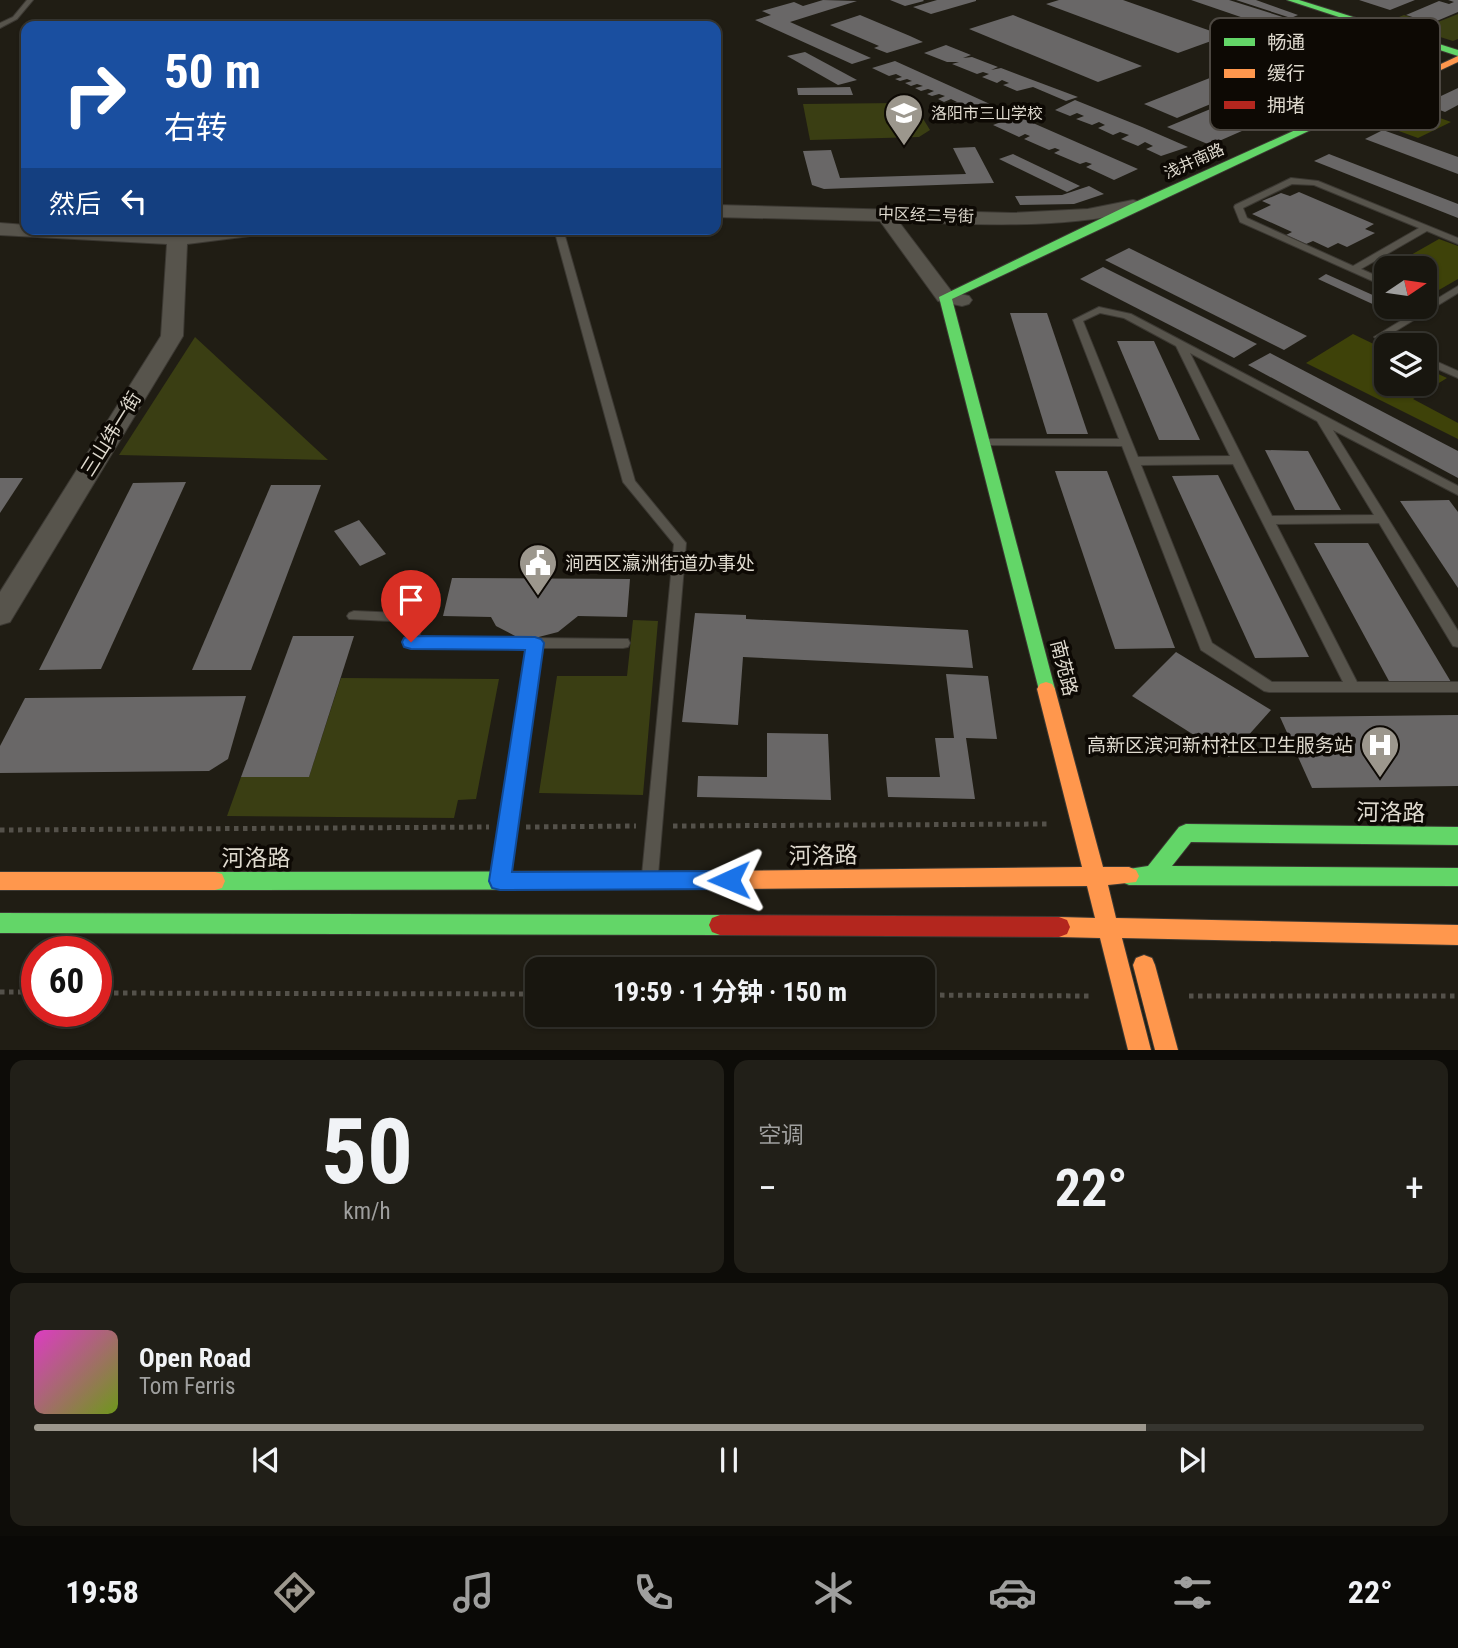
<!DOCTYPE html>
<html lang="zh">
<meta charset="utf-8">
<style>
body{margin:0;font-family:"Roboto Condensed","Noto Sans SC",sans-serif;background:#211f18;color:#f1f3f6;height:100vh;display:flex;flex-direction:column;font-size:26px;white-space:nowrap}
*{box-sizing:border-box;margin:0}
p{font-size:23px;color:#9f9f9e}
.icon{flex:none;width:38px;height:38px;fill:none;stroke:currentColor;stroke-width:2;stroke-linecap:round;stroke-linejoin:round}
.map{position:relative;height:1050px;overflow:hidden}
.drawer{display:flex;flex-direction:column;gap:10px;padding:10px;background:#0d0c08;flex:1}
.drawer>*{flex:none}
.guide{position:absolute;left:21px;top:21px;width:700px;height:214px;border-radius:14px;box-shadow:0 2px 5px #0004,0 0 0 2px #36352f;background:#1a4fa0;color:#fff;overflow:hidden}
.needle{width:46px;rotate:77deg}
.tools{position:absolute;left:1374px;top:256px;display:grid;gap:14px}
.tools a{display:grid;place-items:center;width:63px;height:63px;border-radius:14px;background:#18160f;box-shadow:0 2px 5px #0004,0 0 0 2px #36352f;font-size:35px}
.speed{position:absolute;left:21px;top:936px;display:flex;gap:14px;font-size:35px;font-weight:700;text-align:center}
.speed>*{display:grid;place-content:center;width:91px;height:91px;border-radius:50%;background:#18160f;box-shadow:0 2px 5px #0004,0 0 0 2px #36352f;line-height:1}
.speed .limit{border:10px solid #d22;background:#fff;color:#111}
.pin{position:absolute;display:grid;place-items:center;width:60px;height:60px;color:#fff;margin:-72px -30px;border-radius:50% 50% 50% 0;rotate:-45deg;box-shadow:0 0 7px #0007}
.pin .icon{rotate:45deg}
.me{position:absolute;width:77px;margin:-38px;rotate:269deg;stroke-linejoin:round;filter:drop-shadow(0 0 5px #0008)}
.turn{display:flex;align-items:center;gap:24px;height:147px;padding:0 28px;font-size:32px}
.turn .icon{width:91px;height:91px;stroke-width:2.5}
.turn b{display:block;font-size:49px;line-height:60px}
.then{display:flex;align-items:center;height:66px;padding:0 28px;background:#0003;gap:14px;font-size:26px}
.big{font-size:52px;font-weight:700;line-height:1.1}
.drawer .tile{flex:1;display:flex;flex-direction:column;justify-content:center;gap:10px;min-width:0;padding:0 24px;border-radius:14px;background:#211f18}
.drawer .dial{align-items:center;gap:0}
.dial b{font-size:91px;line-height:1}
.song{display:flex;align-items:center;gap:21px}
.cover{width:84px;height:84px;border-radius:10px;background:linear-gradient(135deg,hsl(310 70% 55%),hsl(80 70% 35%))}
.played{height:7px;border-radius:4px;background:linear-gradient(90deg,#9c978d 80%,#36352f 80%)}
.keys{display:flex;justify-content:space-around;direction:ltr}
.heat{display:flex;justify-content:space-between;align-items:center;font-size:38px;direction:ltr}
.drawer .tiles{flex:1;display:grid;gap:10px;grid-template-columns:1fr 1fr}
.tile:last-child{grid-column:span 2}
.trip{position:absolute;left:525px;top:957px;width:410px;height:70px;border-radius:14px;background:#18160f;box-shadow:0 2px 5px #0004,0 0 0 2px #36352f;font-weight:700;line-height:70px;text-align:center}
.tabs{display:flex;height:112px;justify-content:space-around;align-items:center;background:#0a0906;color:#9f9f9e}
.tabs .icon{width:49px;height:49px}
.tabs .selected{color:#9c978d}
.tabs b{font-size:32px;color:#f1f3f6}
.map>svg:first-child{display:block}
.green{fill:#3a3e13}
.forest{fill:#3e4209}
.building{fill:#696767}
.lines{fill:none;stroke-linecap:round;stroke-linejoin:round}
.lane-casing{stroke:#3c3933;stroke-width:2}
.street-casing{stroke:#3c3933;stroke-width:2}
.fast-casing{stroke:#3c3933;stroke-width:2}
.slow-casing{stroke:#3c3933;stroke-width:2}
.jam-casing{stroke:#3c3933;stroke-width:2}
.path{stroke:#54514a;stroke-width:5;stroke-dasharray:4.5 4.5;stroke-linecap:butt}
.lane{fill:#57544c;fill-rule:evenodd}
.street{fill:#57544c;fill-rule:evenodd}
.fast{fill:#63d668;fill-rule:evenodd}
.slow{fill:#ff974d;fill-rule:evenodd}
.jam{fill:#b3261e;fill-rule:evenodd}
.route{fill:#1a73e8;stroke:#114b97;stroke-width:2}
.labels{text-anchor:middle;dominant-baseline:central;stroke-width:7;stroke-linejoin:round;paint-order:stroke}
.far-poi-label{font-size:16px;fill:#ded9ce;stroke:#0d0904;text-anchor:start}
.far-street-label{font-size:16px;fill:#ded9ce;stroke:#0d0904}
.street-label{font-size:19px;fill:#ded9ce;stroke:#0d0904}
.poi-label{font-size:19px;fill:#ded9ce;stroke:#0d0904;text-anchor:start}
.near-street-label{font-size:23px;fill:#ded9ce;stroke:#0d0904}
.key{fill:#0d0904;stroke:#4c4741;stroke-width:2}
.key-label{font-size:19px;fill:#ded9ce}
</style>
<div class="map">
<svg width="1458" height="1050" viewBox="0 0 1458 1050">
<rect width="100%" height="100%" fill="#201d14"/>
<g class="green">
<path d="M1458,14V39L1453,41L1389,21L1404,15L1433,24Z"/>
<path d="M899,103L922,117L930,130L919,137L810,140L803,104Z"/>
<path d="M195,337L328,460L119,455Z"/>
<path d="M633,620L658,621L643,795L539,793L557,676H627Z"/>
<path d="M341,678L499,679L476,799L458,800L454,818L227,816L241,777H309Z"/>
</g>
<g class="forest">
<path d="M1429,114L1451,122L1418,138L1396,130Z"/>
<path d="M1439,239L1458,246V279L1425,298L1424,268H1388Z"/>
<path d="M1353,334L1386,350V383H1424L1425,368L1447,378L1413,399L1458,423V439L1306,363Z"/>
</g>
<g class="building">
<path d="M823,0L857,1L790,22L871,58L852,64L755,20L771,15L762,11L794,2L803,6Z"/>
<path d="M890,0H923L924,1L905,6Z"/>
<path d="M937,0H976V1L931,14L913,7Z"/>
<path d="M1059,0H1123L1225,36L1178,53L1046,4Z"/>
<path d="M1191,0H1229L1289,19L1270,27Z"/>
<path d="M1236,0H1256L1298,15L1291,18Z"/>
<path d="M1359,0H1415L1390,10Z"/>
<path d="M1448,0H1458V12L1432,23L1406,15L1439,1L1449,4L1454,2Z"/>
<path d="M860,15L910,36L923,42L887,53L874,48L879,46L830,25Z"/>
<path d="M1013,15L1142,66L1098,82L969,29Z"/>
<path d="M946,45L971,55L963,58L972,57L998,67L991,70L1001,68L1078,97L1066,101L1033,87L1017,91L1003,85L1009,83L1002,80L997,83L982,77L989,74L983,72L977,74L952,64L959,62H947L924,53Z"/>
<path d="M805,52L857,80L838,85L787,56Z"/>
<path d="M895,61L957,89L1003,110L980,118L960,109L968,107L962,104L955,107L949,104L957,102L951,99L944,102L938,99L945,96L939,94L932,96L927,94L934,91L928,89L921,91L915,88L923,86L917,84L911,86L905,83L912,81L907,79L900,81L895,79L902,77L896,74L889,76L872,68Z"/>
<path d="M1240,66L1273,78L1177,118L1144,104Z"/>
<path d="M1283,79L1326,94L1210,145L1167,127Z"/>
<path d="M850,87L853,95H798L797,88Z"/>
<path d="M1458,88V105L1445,112L1424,104Z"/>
<path d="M1075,100L1142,127L1188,147L1161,156L1146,149L1153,146L1145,142L1138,146L1121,139L1129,135L1120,132L1113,135L1098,128L1105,125L1099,122L1092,125L1076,119L1084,116L1077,113L1070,116L1055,110Z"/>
<path d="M1017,116L1138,169L1114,180L1086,167L1092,164L1086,162L1080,164L1054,153L1060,150L1055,148L1049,150L1024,139L1030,136L1025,134L1019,137L993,125Z"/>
<path d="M1383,130L1458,157V174L1365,139Z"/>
<path d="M975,147L994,183L824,189L812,185L803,151L831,150L840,178L966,174L953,148Z"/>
<path d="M1013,154L1080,186L1067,192L999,159Z"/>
<path d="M1329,154L1458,204V218L1314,161Z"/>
<path d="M1089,186L1104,194L1074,204L1020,205L1015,196L1062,195Z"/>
<path d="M1299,192L1374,224L1365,229L1375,233L1347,247L1338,243L1328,248L1313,241L1306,244L1286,235L1292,232L1252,214L1271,205L1262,201L1281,193L1290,196Z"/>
<path d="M1129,248L1307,336L1284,350L1105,260Z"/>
<path d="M1103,267L1257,344L1234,358L1080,279Z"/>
<path d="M1326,274L1386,301V303L1379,307L1318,279Z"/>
<path d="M1010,313H1047L1088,434H1047Z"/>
<path d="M1117,341H1154L1200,440H1159Z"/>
<path d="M1270,353L1458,451V478L1248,365Z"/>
<path d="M1265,450L1308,451L1341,510H1295Z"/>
<path d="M1055,471H1107L1175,648L1115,649Z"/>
<path d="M1218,475L1309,657L1255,658L1172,476Z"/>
<path d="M0,478H23L0,513Z"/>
<path d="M186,482L101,669L39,670L133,483Z"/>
<path d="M271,485H321L251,670H192Z"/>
<path d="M1449,500L1458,512V588L1400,501Z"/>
<path d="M359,520L386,554L360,566L334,531Z"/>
<path d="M1314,543H1368L1451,682L1390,683Z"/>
<path d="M452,578L630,579L627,617L578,616L558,632L531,639L517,637L496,626L491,617L443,616Z"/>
<path d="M695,613L746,615V619L968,630L973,668L743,657L738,725L682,722Z"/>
<path d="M293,636H354L309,777H241Z"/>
<path d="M1176,652L1271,710L1229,757L1132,696Z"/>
<path d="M946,674L988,676L997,739L966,738L975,799L888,797L886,777H940L935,738H954Z"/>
<path d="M246,696L228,759L209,771L0,773V746L25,698Z"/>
<path d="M1458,715V786L1312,788L1280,717Z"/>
<path d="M767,733L828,734L831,800L697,797L698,776L767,777Z"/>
</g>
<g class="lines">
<defs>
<g id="lane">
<path d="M27,0H33L17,19L0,28V23L13,17Z"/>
<path d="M1291,178L1318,181L1458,238V244L1427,231L1361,269L1386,280V287L1240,222L1234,207L1235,205ZM1292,184L1314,185L1419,228L1353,266L1247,218L1243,208Z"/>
<path d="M554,229H563L635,481L686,543L658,875L656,880L650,882L644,880L642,875L674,544L623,482Z"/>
<path d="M1458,286V293L1386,337L1400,345H1387L1374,337Z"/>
<path d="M1099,307L1131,314L1458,486V495L1333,430L1458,631V647L1453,646L1379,523L1276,524L1357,682H1458V692H1269L1264,691L1201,650L1122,446L981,445L979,443L981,441L985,439H1119L1073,320ZM1100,313L1124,318L1176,346L1230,456L1138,457L1083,321ZM1190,353L1317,421L1374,515L1272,516ZM1233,464L1343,682H1272L1212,643L1141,465Z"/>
<path d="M1424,356L1458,371V378L1424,363Z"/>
<path d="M354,611L423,614L425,617L419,637L628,639L630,643L628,647L623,648H541L509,874L507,879L501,881L495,879L493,874L527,648L411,647L406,646L404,642L410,622L349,619L347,616L349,613Z"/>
</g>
<g id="street">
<path d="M1133,200L1140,202L1142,206L1140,210C1061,230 980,224 899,222L952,292L969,296L972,300L969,304L962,306L938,301L880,221L716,217V205L1012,213L1088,209Z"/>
<path d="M0,223L26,225V229H107L177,233L208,229H266L257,235L187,244L183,336L10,622L0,625V592L161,336L167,244L0,235Z"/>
</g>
<g id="fast">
<path d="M1287,0H1299L1458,50V56Z"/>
<path d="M1362,100L1370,102L952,299L1055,689L1052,694L1046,696L1040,694L939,297L1131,204Z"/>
<path d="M1186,824L1458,827V845L1191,842L1172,866L1458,868V886L1129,885L1122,882L1119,876L1122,870L1148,866L1179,827Z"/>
<path d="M719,871L726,873L729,880L726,887L719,889L215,890L208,888L205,881L208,874L215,872Z"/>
<path d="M0,913L720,915L728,918L731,925L728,932L720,935L0,933Z"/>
</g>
<g id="slow">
<path d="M1458,56V62L1368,104L1360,102Z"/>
<path d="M1046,682L1052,684L1055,689L1103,867H1129L1136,870L1139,876L1136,882L1108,885L1116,918L1458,925V945L1122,938L1151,1050H1128L1100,938L1059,937L1051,934L1048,927L1051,920L1059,917L1095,918L1087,886L719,889L712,887L709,880L712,873L719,871L1082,867L1037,689L1040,684Z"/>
<path d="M0,872H215L222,874L225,881L222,888L215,890H0Z"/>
<path d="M1144,955L1152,958L1155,965L1178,1050H1155L1133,965L1136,958Z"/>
</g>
<path id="jam" d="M720,915L1059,917L1067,920L1070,927L1067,934L1059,937L720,935L712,932L709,925L712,918Z"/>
</defs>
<use href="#lane" class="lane-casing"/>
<use href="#street" class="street-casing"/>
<use href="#fast" class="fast-casing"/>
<use href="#slow" class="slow-casing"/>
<use href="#jam" class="jam-casing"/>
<g class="path">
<path d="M673,826L1049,824"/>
<path d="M526,827L636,826"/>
<path d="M0,830L489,827"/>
<path d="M0,992H37"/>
<path d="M96,993L537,994"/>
<path d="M922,995L1089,996"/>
<path d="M1189,996H1458"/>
</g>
<use href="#lane" class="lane"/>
<use href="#street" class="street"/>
<use href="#fast" class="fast"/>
<use href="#slow" class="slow"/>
<use href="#jam" class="jam"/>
</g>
<path class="route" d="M411,636L535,637L541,639L544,643L512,872L729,871L737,873L740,880L737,886L729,889L500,890L492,888L489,881L525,650L411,649L404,647L402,642L404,638Z"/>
<defs>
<symbol id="school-pin" viewBox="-11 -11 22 30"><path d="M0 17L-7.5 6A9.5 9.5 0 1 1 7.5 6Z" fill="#9c978d" stroke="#0d0904"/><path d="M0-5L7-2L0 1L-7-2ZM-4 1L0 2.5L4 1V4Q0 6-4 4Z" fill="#fff"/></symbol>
<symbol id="civic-pin" viewBox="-11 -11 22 30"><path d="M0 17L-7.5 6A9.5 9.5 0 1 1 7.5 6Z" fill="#9c978d" stroke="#0d0904"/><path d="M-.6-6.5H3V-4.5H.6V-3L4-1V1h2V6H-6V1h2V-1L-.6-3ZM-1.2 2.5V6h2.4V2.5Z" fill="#fff"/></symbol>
<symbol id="hospital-pin" viewBox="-11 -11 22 30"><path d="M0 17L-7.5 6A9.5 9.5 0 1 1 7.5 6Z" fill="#9c978d" stroke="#0d0904"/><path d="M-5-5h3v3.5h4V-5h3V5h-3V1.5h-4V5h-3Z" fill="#fff"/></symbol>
</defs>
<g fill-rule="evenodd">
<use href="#school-pin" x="882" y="91" width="44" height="60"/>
<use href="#civic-pin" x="516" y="541" width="44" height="60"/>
<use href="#hospital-pin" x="1358" y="723" width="44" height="60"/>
</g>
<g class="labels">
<g class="far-poi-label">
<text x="931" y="113">洛阳市三山学校</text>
</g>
<g class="far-street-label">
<text transform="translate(1194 161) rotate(-24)">浅井南路</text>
<text transform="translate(926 215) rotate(2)">中区经二号街</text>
</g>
<g class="street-label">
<text transform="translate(111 434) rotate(-58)">三山纬一街</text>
<text transform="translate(1064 668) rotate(76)">南苑路</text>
</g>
<g class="poi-label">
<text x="565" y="563">涧西区瀛洲街道办事处</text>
<text x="1353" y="745" text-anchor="end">高新区滨河新村社区卫生服务站</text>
</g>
<g class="near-street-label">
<text transform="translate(1391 813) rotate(1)">河洛路</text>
<text transform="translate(823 856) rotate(-1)">河洛路</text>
<text x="256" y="858">河洛路</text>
</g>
</g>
<rect x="1210" y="18" width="230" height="112" rx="10" class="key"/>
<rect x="1224" y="38" width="31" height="8" fill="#63d668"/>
<rect x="1224" y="69" width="31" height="9" fill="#ff974d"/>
<rect x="1224" y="101" width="31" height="8" fill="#b3261e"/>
<g class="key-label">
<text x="1267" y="49">畅通</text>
<text x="1267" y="80">缓行</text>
<text x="1267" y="112">拥堵</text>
</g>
</svg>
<div class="tools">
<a><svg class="needle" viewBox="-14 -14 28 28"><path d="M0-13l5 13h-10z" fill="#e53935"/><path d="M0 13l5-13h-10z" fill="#9f9f9e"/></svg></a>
<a><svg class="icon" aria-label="layers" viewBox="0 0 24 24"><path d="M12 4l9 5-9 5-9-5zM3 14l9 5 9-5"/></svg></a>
</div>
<div class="speed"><div class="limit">60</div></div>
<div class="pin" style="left:411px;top:642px;background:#d93025"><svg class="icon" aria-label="arrive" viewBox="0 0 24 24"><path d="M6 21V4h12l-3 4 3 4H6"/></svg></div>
<svg class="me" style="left:729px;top:880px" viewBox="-20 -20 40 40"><path d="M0-17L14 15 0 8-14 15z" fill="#1a73e8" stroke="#fff" stroke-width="4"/></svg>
<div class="trip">19:59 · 1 分钟 · 150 m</div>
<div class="guide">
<div class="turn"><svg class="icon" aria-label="right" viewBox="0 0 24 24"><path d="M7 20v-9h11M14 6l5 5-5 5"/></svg><div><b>50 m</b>右转</div></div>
<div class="then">然后<svg class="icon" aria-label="left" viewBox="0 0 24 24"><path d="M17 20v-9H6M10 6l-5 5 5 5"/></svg></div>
</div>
</div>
<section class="drawer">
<div class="tiles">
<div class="tile dial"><b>50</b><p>km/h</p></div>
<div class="tile"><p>空调</p>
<div class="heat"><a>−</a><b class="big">22°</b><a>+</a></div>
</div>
<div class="tile">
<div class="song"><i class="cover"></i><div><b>Open Road</b><p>Tom Ferris</p></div></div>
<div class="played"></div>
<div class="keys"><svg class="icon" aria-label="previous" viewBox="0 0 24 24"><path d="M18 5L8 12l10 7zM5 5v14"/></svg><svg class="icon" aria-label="pause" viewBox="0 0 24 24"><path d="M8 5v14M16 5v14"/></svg><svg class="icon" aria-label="next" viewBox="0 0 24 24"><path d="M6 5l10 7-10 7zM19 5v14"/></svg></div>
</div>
</div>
</section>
<nav class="tabs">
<b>19:58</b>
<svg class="icon selected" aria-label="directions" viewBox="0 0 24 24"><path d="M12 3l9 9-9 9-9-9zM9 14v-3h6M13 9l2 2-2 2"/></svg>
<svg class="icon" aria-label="music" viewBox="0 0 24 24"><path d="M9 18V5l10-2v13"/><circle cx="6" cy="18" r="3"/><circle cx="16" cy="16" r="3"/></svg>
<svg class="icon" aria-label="phone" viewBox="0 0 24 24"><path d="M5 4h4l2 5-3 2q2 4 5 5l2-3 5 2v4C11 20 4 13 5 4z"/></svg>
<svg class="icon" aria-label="climate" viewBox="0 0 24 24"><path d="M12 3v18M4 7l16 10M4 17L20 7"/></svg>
<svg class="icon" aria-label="car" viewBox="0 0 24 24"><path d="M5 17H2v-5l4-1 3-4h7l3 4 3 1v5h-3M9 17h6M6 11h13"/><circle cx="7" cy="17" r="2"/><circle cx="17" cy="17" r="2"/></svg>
<svg class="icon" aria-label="filters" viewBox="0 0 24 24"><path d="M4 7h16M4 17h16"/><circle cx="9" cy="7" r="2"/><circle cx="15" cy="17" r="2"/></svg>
<b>22°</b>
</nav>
